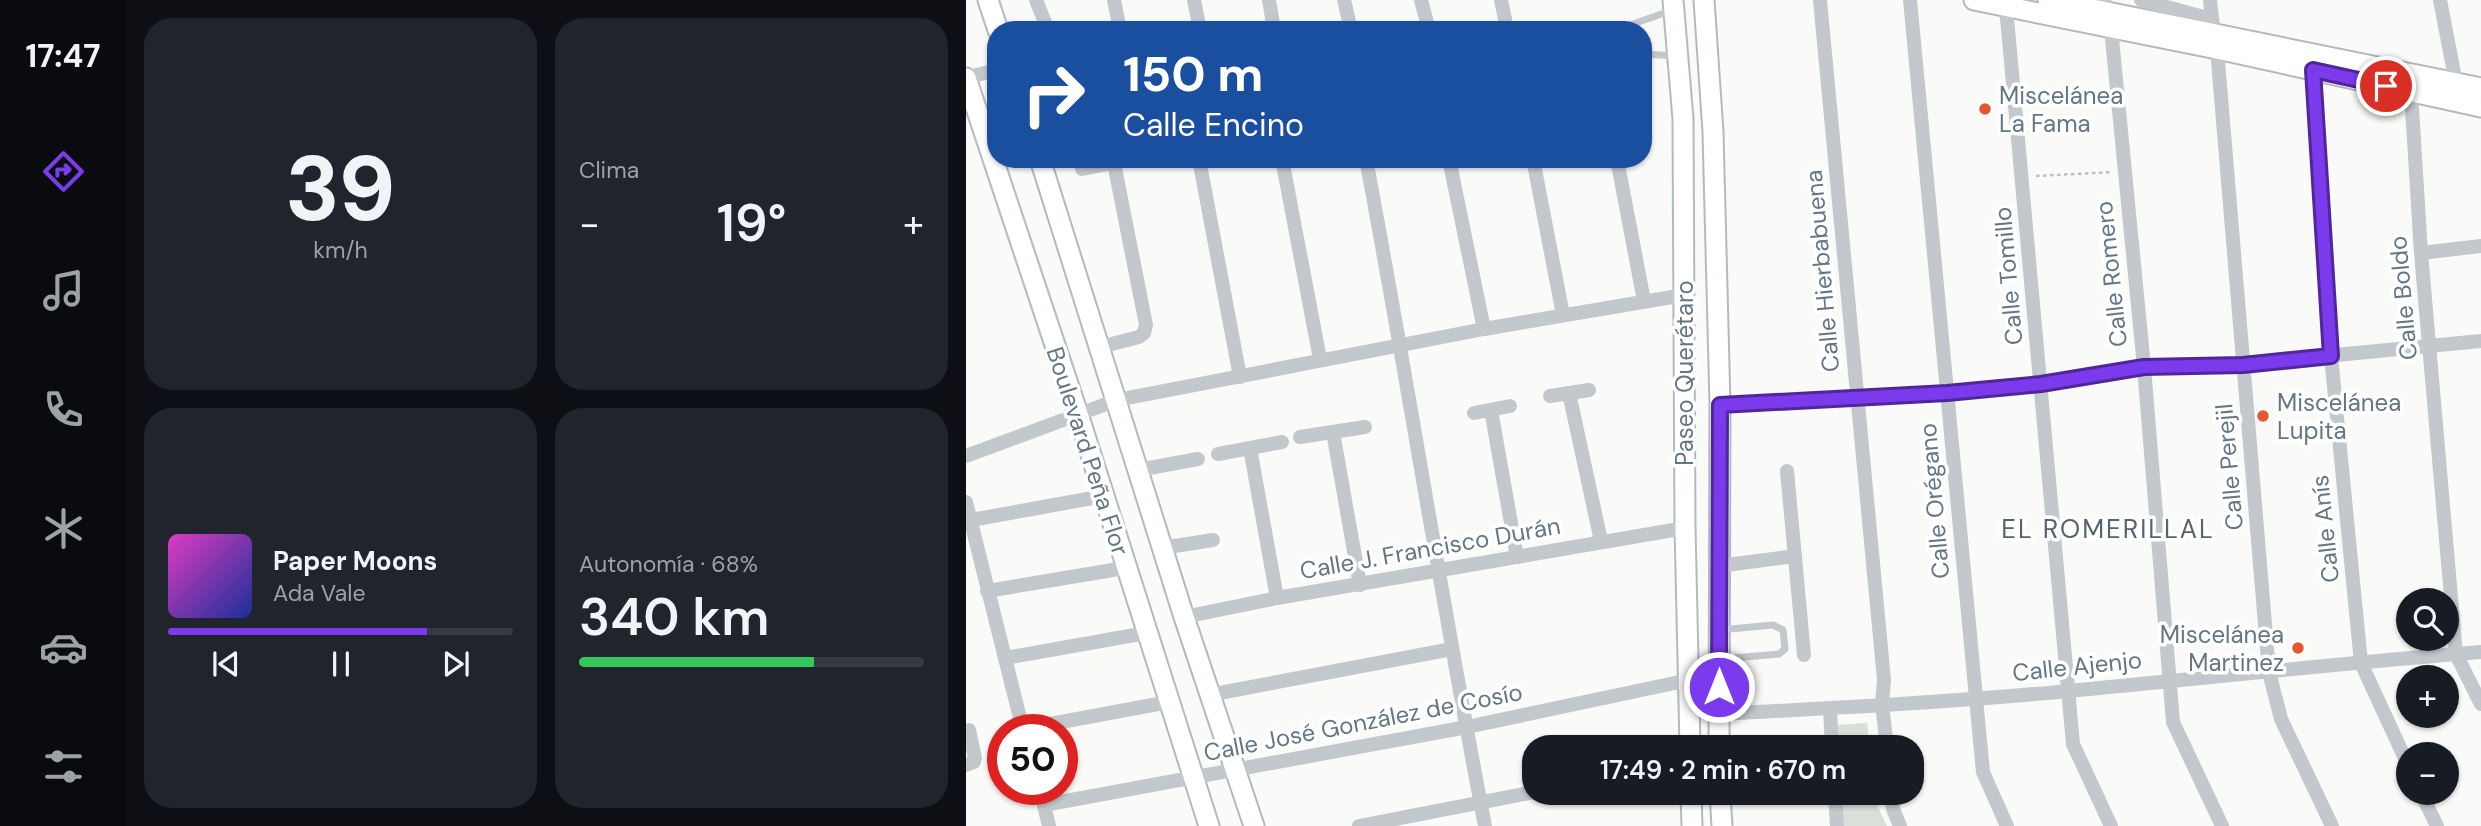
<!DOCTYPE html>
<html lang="es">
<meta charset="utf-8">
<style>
body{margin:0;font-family:"DM Sans",sans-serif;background:#20242c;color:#f1f3f6;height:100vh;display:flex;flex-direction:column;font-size:26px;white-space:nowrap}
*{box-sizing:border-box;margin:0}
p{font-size:23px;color:#9ea1a6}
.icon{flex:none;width:38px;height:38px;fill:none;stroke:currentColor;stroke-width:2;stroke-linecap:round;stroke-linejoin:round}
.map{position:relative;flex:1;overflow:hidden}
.details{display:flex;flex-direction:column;gap:18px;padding:18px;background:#0d0f14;width:840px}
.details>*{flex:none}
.hud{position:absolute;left:21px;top:21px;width:665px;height:147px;border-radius:28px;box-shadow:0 2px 5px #0004;background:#1a4fa0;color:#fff;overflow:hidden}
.controls{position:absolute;left:1430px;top:588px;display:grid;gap:14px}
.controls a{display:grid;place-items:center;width:63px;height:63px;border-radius:50%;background:#171b24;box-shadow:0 2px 5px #0004;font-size:35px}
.speed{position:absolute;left:21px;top:714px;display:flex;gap:14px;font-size:35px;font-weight:700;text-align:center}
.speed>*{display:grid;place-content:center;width:91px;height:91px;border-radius:50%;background:#171b24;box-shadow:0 2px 5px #0004;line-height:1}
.speed .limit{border:10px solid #d22;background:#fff;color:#111}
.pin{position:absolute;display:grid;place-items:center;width:60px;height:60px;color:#fff;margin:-30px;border:4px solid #fff;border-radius:50%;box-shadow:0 2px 7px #0007}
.me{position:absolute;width:77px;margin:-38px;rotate:0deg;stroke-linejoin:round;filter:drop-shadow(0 0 5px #0008)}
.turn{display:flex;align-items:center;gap:24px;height:147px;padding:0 21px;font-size:32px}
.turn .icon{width:91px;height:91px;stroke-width:2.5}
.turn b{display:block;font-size:49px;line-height:60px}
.big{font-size:52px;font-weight:600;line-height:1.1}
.details .widget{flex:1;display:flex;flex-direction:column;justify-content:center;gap:10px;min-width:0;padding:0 24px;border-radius:28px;background:#20242c}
.details .dial{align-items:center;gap:0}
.dial b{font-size:91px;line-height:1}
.song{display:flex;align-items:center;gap:21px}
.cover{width:84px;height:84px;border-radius:10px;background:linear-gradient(135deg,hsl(310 70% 55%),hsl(230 70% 35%))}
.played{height:7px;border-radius:4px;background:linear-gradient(90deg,#7c3aed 75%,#363941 75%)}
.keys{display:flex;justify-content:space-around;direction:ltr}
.heat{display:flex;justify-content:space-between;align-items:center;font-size:38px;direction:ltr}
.charge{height:10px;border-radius:5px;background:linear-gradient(90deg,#34c759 68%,#363941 0)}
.details .tiles{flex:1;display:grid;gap:18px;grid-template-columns:repeat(2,1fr)}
.trip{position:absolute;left:556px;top:735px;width:402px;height:70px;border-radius:28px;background:#171b24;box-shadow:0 2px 5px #0004;font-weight:600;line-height:70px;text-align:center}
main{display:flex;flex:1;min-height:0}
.tabs{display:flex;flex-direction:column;width:126px;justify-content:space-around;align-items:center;background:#090b0e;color:#9ea1a6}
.tabs .icon{width:49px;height:49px}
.tabs .current{color:#7c3aed}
.tabs b{font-size:32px;color:#f1f3f6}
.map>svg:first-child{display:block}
.green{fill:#dadfd7}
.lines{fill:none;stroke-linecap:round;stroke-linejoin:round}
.secondary-casing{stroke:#b3babf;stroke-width:23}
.path{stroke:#bbbfc2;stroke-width:2.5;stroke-dasharray:3.5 3.5;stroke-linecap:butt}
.lane{stroke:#c3c8cc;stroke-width:7}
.street{stroke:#c3c8cc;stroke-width:14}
.secondary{stroke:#fff;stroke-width:19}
.route-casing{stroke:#51269a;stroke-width:18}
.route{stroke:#7c3aed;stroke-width:12}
.poi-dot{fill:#e4572e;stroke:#fff;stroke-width:2.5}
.labels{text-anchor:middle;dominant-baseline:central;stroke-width:7;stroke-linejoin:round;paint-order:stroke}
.poi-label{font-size:24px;fill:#657683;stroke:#fff;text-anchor:start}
.street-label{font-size:24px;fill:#657683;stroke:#fff}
.neighbourhood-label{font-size:26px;letter-spacing:2px;fill:#57646e;stroke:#fff}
</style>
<main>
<nav class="tabs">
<b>17:47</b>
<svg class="icon current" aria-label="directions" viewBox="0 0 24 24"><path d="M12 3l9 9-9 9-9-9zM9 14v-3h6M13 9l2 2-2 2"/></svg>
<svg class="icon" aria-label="music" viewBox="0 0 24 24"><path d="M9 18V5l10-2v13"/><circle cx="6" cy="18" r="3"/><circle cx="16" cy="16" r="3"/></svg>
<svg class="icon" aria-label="phone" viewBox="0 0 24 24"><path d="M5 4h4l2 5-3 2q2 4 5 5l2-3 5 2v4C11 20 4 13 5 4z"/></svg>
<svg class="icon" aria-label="climate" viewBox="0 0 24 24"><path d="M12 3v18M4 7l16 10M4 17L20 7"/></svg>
<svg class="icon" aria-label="car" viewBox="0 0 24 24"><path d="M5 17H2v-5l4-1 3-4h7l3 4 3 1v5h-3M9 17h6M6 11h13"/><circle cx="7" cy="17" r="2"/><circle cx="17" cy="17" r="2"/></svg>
<svg class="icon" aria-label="filters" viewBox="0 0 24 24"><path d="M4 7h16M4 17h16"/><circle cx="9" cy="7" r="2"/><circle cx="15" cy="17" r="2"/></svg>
</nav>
<section class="details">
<div class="tiles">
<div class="widget dial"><b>39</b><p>km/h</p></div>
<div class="widget"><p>Clima</p>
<div class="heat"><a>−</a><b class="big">19°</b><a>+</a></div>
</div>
<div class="widget">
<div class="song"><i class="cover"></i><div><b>Paper Moons</b><p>Ada Vale</p></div></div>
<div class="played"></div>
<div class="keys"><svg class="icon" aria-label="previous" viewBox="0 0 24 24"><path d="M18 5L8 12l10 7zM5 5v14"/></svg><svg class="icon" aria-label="pause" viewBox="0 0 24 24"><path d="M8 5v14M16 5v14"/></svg><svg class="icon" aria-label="next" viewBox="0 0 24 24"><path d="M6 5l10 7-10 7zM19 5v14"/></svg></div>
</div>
<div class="widget"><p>Autonomía · 68%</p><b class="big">340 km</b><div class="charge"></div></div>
</div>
</section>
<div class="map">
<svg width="1515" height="826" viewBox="0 0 1515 826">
<rect width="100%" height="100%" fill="#fafaf8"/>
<g class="green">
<path d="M901,723L904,747H871L869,725Z"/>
<path d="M875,793H910L911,805L921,826H878Z"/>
</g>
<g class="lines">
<defs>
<g id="secondary">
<path d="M22,0L32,30"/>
<path d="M707,0L717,119L719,528L724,747"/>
<path d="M738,0L747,132L754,405L753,747"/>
<path d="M1008,0L1251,49L1515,107"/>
<path d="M1082,0L1515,88"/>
<path d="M0,78L112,414L243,826"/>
<path d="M74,159L218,617L288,826"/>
<path d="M725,793L726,826"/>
<path d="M754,793L756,826"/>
</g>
</defs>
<use href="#secondary" class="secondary-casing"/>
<path class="path" d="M1070,176L1147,172"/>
<g class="lane">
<path d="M650,30L704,11"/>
<path d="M677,54L711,56"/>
<path d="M754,630L807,625L817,630L819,649L813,654L756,659"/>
</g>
<g class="street">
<path d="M70,0L82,30"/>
<path d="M148,0L154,30"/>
<path d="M228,0L234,30"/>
<path d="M303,0L308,30"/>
<path d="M378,0L385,30"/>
<path d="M455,0L463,30"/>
<path d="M535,0L539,19"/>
<path d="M854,0L918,680L916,704L921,747"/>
<path d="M944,0L1017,772L1041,826"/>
<path d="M1138,0L1145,28L1178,367L1207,722L1256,826"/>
<path d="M1175,0L1245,19"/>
<path d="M1244,0L1247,27"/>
<path d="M1474,0L1490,83L1489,92"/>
<path d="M1040,7L1107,744L1145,826"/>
<path d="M1251,49L1303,672L1315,719L1366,826"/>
<path d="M1347,70L1365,356L1395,663L1442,765"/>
<path d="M0,78L30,70"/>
<path d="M1445,92L1455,253L1490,654L1515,704"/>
<path d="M233,159L274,377"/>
<path d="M316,159L354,359"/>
<path d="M400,159C442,381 476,604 519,826"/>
<path d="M483,159L518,329"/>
<path d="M567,159L597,315"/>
<path d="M651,159L678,301"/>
<path d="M116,169L168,159"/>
<path d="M1455,253L1515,246"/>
<path d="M134,347L173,337L178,333L180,325L148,163"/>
<path d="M603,393L635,541"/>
<path d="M584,396L623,390"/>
<path d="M754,405L981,393L1075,384L1178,367L1277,364L1515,341"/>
<path d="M525,410L551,557"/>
<path d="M508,413L544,406"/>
<path d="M367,432L394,585"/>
<path d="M334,437L399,427"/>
<path d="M284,448L311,598"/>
<path d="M252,454L316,442"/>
<path d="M0,456L151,400L518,329L718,295"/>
<path d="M172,470L232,459"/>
<path d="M821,471L838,655"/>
<path d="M0,502L57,730"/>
<path d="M5,520L138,496"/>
<path d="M196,548L247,540"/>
<path d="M753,566L829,556"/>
<path d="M21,591L159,568"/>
<path d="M218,617L311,598L719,528"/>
<path d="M39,658L180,633"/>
<path d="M243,695L486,649"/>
<path d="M864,709L866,747"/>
<path d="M753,714C869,708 986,702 1103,691C1240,678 1377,663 1515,652"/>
<path d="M57,729L203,702"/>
<path d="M0,765L8,762L9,758L3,730"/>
<path d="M74,789L83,826"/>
<path d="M869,793L871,826"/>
<path d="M925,793L927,809L934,826"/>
<path d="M1455,793L1471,826"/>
<path d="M78,805L501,727L723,680"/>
<path d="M393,826L569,792"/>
</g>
<use href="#secondary" class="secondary"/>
</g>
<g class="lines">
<defs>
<path id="route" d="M753,687L754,405L981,393L1075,384L1178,367L1277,365L1365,356L1347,70L1420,86"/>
</defs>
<use href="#route" class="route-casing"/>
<use href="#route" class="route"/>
</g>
<g class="poi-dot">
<circle cx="1019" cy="109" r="7"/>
<circle cx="1297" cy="416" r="7"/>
<circle cx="1332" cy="648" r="7"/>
</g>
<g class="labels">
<g class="poi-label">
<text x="1033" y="95">Miscelánea<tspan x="1033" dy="28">La Fama</tspan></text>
<text x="1311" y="402">Miscelánea<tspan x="1311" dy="28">Lupita</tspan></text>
<text x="1318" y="634" text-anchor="end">Miscelánea<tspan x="1318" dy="28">Martinez</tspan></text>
</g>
<g class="street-label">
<text transform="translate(856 271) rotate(-95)">Calle Hierbabuena</text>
<text transform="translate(1145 274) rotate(-96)">Calle Romero</text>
<text transform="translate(1042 276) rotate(-95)">Calle Tomillo</text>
<text transform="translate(1437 298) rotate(-95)">Calle Boldo</text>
<text transform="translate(718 373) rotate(-90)">Paseo Querétaro</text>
<text transform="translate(122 451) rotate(72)">Boulevard Peña Flor</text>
<text transform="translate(1263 467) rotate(-95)">Calle Perejil</text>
<text transform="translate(968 501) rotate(-95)">Calle Orégano</text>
<text transform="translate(1359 529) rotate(-96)">Calle Anís</text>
<text transform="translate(464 548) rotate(-10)">Calle J. Francisco Durán</text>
<text transform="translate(1111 666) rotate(-6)">Calle Ajenjo</text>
<text transform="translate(397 722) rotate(-11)">Calle José González de Cosío</text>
</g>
<g class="neighbourhood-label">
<text x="1142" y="529">EL ROMERILLAL</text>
</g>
</g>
</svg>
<div class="controls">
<a><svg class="icon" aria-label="search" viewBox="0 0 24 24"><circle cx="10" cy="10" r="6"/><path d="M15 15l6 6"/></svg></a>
<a>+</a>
<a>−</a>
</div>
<div class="speed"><div class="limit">50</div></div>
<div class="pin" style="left:1420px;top:86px;background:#d93025"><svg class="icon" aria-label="arrive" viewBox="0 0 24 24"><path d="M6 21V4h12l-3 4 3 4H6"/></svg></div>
<svg class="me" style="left:753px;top:687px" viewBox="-20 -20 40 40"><circle r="17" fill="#7c3aed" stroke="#fff" stroke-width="3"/><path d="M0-11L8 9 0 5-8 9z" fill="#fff"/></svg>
<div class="trip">17:49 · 2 min · 670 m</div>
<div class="hud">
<div class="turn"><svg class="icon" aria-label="right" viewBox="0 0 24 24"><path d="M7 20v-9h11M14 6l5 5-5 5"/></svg><div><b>150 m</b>Calle Encino</div></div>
</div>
</div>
</main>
